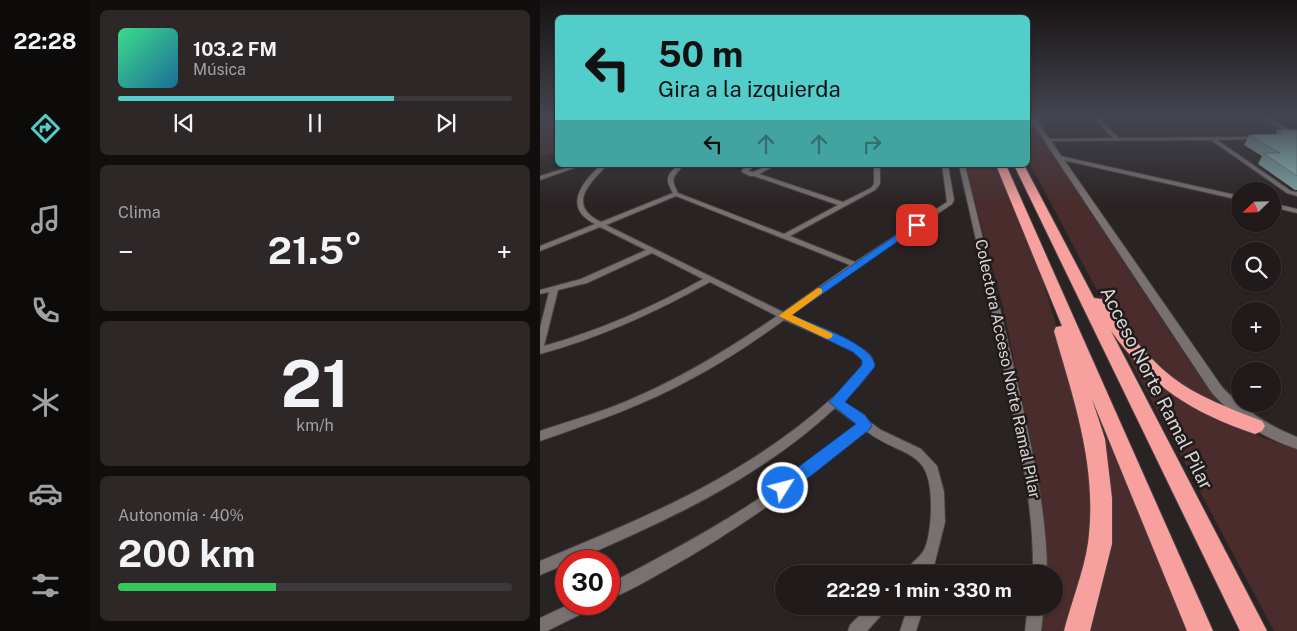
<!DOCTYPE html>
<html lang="es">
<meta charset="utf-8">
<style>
body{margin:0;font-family:"Public Sans",sans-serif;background:#2d2727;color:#f1f3f6;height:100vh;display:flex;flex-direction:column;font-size:19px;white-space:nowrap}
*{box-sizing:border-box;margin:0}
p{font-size:16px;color:#a2a1a2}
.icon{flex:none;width:28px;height:28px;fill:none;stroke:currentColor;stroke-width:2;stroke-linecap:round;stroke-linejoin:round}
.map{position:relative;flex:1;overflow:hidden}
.side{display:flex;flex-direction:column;gap:10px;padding:10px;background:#120e0e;width:450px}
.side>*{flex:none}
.banner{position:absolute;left:15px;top:15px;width:475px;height:152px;border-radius:8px;box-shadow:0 1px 4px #0004,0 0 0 1px #3d3839;background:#53cdca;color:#111;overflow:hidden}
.needle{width:32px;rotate:247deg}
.fabs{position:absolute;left:691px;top:182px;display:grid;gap:10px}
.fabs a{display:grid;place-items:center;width:50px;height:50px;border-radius:50%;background:#201a1a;box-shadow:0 1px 4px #0004,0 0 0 1px #3d3839;font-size:25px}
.speed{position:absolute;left:15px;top:550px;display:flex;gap:10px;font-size:25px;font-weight:700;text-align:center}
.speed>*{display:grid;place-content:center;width:65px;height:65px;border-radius:50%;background:#201a1a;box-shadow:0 1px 4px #0004,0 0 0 1px #3d3839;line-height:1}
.speed .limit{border:8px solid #d22;background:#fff;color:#111}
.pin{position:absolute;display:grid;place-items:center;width:42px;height:42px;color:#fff;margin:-21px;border-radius:10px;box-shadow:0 2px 8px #0006}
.me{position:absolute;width:55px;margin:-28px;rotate:54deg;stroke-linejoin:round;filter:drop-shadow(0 0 4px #0008)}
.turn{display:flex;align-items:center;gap:18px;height:105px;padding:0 20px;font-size:22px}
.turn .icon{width:65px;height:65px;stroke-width:2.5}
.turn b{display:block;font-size:35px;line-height:42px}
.lanes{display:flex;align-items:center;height:48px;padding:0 20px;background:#0003;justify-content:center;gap:25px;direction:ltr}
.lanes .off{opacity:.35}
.big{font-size:38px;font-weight:700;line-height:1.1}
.side .widget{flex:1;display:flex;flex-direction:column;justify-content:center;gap:8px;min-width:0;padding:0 18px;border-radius:8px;background:#2d2727}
.side .dial{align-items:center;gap:0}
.dial b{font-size:65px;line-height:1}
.song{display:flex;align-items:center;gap:15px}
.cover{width:60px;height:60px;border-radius:8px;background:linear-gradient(135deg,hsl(150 70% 55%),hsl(200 70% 35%))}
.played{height:5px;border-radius:2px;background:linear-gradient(90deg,#53cdca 70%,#3d3839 70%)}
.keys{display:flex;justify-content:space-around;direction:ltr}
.heat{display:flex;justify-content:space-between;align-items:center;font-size:28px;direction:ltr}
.charge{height:8px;border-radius:4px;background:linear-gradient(90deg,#34c759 40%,#3d3839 0)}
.trip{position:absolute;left:235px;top:565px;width:288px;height:50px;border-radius:25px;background:#201a1a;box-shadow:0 1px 4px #0004,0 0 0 1px #3d3839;font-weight:700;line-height:50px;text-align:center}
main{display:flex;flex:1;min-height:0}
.tabs{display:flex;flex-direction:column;width:90px;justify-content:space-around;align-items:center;background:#0d0a0a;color:#a2a1a2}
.tabs .icon{width:35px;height:35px}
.tabs .current{color:#53cdca}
.tabs b{font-size:22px;color:#f1f3f6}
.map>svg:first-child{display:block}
.green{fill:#492c2b}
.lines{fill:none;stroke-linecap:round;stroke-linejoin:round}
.minor-casing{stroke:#464141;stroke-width:2}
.tertiary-casing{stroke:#464141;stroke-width:2}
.motorway-casing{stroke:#464141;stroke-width:2}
.minor{fill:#797170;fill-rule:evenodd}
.tertiary{fill:#797170;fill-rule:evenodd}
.motorway{fill:#f8a09e;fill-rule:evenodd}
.wall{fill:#7ea9a8}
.building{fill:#92c5c3;stroke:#668a88}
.route{fill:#1a73e8;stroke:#114b97}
.slow{fill:#f59e0b}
.labels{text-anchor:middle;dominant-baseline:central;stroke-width:5;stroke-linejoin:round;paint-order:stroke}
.street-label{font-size:16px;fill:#dad6d6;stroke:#201a1a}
.near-street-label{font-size:19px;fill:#dad6d6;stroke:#201a1a}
</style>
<main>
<nav class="tabs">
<b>22:28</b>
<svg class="icon current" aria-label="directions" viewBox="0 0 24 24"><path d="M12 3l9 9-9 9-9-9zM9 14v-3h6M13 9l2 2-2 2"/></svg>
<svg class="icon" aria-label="music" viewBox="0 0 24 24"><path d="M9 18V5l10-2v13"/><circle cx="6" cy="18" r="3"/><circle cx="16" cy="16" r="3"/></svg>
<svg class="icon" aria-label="phone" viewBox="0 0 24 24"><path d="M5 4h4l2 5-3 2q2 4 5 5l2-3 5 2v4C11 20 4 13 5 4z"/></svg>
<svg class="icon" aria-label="climate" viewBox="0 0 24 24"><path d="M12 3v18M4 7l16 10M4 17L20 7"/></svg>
<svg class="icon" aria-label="car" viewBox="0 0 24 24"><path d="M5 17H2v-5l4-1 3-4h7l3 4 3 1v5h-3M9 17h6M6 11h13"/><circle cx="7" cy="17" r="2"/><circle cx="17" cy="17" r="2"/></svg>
<svg class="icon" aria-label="filters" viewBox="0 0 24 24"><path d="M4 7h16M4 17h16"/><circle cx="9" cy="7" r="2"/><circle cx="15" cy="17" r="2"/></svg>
</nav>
<section class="side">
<div class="widget">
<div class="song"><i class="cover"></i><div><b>103.2 FM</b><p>Música</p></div></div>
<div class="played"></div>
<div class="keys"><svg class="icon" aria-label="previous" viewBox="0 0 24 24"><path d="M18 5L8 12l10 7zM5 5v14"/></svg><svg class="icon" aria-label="pause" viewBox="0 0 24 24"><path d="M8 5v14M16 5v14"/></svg><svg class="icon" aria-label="next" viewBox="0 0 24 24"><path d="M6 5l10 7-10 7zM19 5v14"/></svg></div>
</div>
<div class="widget"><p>Clima</p>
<div class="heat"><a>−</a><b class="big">21.5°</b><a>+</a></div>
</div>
<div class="widget dial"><b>21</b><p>km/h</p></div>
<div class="widget"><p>Autonomía · 40%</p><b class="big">200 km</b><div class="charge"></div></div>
</section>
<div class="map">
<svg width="757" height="631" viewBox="0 0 757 631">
<rect width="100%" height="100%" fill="#2a2323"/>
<g class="green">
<path d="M0,118H17L18,152L0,157Z"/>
<path d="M488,118L660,377L685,411L635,385L588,336L560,296L488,160Z"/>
<path d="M425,165H455L502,278L529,368L544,430L554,498L549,551L525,631H500L503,606H514V574H503L504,525L499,479L463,307Z"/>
<path d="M580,341C588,351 596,362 605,371C640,406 710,434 757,450V631H734Z"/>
<path d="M560,423L650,631H546L555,424Z"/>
</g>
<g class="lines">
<defs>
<g id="minor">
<path d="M554,118H558L579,138L721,137V138L719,139L677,140L751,191L757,192V196L747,193L671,140L508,141L506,140L508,139L573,138Z"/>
<path d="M722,118H727L757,134V137Z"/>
<path d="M520,156L700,196V200L518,159L517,158Z"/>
<path d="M35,165H43L0,180V176Z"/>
<path d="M61,165H67C50,183 26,205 61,222L133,193C125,179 126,176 138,165H144C133,177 130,178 138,193L244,234L298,205L214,176H210L202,172V170L209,165H216L208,171L213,172L229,165H236L219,174L303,202L331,188L334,184V165H340V184L335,190L250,236L315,262L407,202L402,165H408L414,200L412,204L319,267L250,316C264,322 328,346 332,358C337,371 311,394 302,402L341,430L381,449L397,466L404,492L405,522L392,574H364C368,564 379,559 384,550C389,541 391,519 391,509C392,446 365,460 326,431C263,483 198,530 126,570C108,580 88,592 69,599V584C115,560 162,535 206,507C245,482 281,453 318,425L295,408C220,478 127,521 33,561H26V564L0,575V561C106,517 204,477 290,400C303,389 321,377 323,360L314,351L244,320C215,341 185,361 153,378C105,405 52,423 0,441V431C29,421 59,413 87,401C140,379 189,349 237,316L170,282C116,312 60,338 0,354V328L9,292L0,294V290L41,279L106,250L60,227L0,251V246L55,224C22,208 42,182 61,165ZM136,196L310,265L243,312L66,225ZM112,253L163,279C113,307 60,330 4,346L18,290L47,283Z"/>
<path d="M419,165H425C443,240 462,315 479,390C492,451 507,511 507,574H493C494,511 481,450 468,389C453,314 436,239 419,165Z"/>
<path d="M732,203L757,209V213L732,207Z"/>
<path d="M30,604H54L51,609L7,631H0V618Z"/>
<path d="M329,606H347L345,611L327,631H308L310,625Z"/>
<path d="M368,606H384L376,631H360Z"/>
<path d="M488,606H504L501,631H485Z"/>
</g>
<path id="tertiary" d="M489,118H495L682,387C704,410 727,425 757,437V449C723,438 696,420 672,393Z"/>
<g id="motorway">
<path d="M456,165H466L673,631H647L552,399L565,439L572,498V544L550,631H524C531,603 544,571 548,543C558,468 534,401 514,331L516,327L522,326Z"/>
<path d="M474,165H484L554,298L562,299C584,326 604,355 632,377C658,397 691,409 722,421L725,426L722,431L715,434C650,412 611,386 571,331L727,631H700Z"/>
</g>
</defs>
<use href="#minor" class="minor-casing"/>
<use href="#tertiary" class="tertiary-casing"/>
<use href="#motorway" class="motorway-casing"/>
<use href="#minor" class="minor"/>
<use href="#tertiary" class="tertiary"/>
<use href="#motorway" class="motorway"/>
</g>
<path class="wall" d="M737,130H757V190H755L718,164L722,156L704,145L709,135L736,134Z"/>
<path class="building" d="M737,130H757V176L723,153H740L709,135L744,134Z"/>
<linearGradient id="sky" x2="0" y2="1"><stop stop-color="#171313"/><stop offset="0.57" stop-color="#444550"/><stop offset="1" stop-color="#444550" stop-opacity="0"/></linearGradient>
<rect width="757" height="206" fill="url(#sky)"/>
<path class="route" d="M374,223L381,225L252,315C271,324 334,344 335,366L333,369L305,402L325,415L332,425L330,429L249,493L243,496L237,493L235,488L237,483L316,424L289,402L322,365V360L313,352L238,316Z"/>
<path class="slow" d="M278,288L282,289V293L252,315L291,333L293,335L291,338L287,339L238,316Z"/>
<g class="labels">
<g class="street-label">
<text transform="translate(468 369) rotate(78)">Colectora Acceso Norte Ramal Pilar</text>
</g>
<g class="near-street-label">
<text transform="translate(617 388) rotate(63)">Acceso Norte Ramal Pilar</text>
</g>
</g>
</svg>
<div class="fabs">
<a><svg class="needle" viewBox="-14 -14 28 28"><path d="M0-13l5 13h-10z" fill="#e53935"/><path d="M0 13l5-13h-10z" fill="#a2a1a2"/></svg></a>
<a><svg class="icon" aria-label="search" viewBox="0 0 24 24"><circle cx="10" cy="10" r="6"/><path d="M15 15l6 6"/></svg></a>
<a>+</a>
<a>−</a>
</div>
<div class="speed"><div class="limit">30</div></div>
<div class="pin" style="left:377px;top:225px;background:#d93025"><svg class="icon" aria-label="arrive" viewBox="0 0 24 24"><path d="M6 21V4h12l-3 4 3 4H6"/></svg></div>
<svg class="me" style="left:243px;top:488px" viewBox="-20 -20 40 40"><circle r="17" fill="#1a73e8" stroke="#fff" stroke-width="3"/><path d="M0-11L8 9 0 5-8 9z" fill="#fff"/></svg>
<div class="trip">22:29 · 1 min · 330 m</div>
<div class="banner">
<div class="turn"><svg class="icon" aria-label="left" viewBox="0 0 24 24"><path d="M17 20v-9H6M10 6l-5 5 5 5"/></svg><div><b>50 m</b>Gira a la izquierda</div></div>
<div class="lanes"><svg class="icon" aria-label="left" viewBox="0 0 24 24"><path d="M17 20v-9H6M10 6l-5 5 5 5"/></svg><svg class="icon off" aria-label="ahead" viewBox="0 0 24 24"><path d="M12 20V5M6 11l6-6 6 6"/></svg><svg class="icon off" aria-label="ahead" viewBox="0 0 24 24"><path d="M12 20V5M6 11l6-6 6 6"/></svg><svg class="icon off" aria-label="right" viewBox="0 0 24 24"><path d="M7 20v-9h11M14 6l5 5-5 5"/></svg></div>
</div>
</div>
</main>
